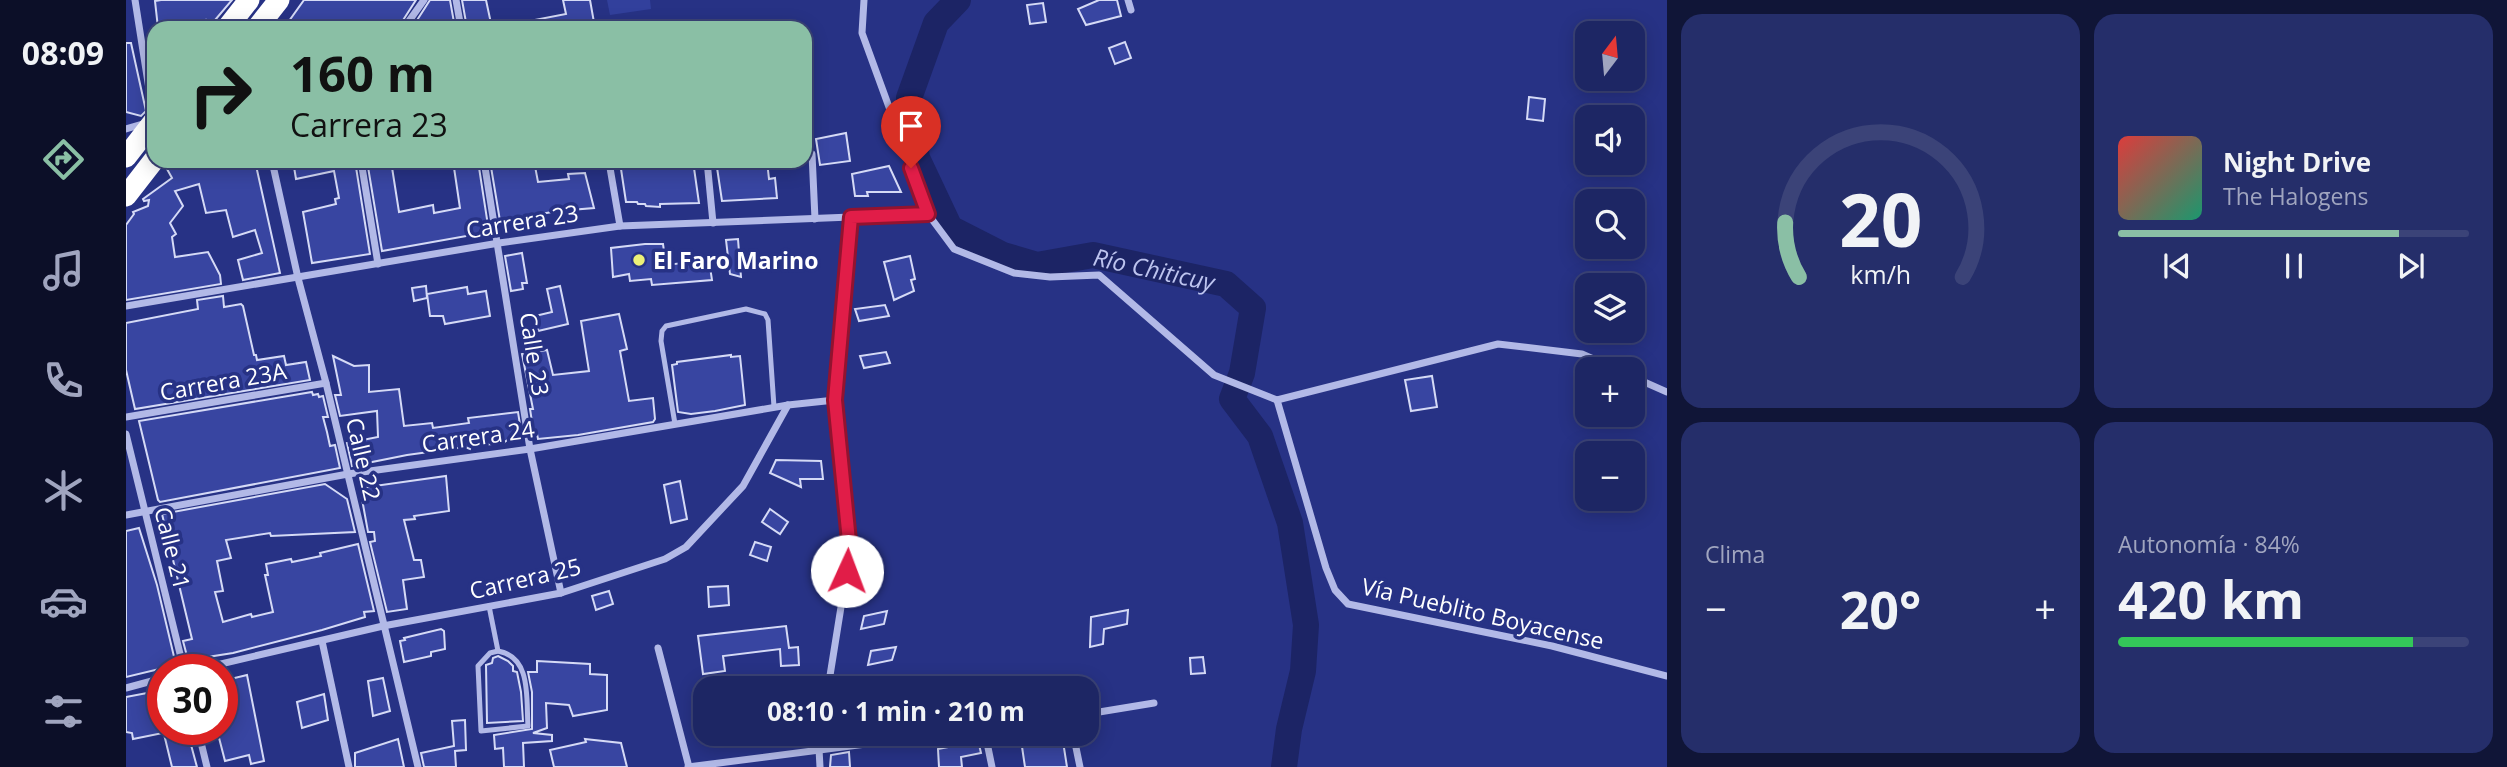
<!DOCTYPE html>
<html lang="es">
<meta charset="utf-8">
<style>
body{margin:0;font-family:"Open Sans",sans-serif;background:#252e6a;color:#f1f3f6;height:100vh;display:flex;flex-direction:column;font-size:26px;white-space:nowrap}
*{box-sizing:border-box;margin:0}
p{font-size:23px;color:#a0a5bf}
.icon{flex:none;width:38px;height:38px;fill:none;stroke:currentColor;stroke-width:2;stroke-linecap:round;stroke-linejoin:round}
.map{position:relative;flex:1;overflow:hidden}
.drawer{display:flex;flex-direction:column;gap:14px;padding:14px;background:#101537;width:840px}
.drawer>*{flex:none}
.banner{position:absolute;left:21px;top:21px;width:665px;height:147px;border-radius:21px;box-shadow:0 4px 18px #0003,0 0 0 2px #3b4378;background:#8abfa5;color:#111;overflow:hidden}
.needle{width:46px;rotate:16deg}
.buttons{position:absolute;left:1449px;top:21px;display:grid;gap:14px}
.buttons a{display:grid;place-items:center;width:70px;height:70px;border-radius:14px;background:#1d2664;box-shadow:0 4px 18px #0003,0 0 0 2px #3b4378;font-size:35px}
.speed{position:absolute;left:21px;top:654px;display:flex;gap:14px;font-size:35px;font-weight:700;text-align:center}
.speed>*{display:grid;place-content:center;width:91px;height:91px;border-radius:50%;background:#1d2664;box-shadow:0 4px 18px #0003,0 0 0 2px #3b4378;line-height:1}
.speed .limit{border:10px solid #d22;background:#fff;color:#111}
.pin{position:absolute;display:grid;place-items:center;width:60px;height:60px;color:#fff;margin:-72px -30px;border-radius:50% 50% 50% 0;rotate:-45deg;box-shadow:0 0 7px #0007}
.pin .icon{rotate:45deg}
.me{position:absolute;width:77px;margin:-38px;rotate:2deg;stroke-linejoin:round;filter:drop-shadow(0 0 5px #0008)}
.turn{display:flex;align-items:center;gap:24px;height:147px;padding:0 28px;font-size:32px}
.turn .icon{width:91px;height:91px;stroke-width:2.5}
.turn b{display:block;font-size:49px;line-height:60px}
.big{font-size:52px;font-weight:700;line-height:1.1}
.drawer .card{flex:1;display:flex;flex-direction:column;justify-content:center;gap:10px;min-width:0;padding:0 24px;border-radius:21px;background:#252e6a}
.drawer .dial{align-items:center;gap:0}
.dial svg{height:182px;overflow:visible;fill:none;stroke:#3b4378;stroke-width:7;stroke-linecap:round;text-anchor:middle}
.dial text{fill:#f1f3f6;stroke:none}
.song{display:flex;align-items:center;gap:21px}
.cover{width:84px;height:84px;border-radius:10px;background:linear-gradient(135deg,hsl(0 70% 55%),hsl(160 70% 35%))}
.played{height:7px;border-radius:4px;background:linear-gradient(90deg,#8abfa5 80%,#3b4378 80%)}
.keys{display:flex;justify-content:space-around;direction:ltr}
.heat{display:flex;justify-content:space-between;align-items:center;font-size:38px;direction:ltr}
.charge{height:10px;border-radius:5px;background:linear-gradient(90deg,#34c759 84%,#3b4378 0)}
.drawer .tiles{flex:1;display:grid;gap:14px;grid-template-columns:repeat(2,1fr)}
.trip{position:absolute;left:567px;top:676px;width:406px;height:70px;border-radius:21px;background:#1d2664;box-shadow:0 4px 18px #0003,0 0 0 2px #3b4378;font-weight:700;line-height:70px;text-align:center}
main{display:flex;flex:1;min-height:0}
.tab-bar{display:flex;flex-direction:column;width:126px;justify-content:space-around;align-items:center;background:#0c0f28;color:#a0a5bf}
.tab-bar .icon{width:49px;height:49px}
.tab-bar .selected{color:#8abfa5}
.tab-bar b{font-size:32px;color:#f1f3f6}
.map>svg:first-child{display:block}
.green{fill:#32409c}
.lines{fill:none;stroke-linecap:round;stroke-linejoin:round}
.river{stroke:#1c2465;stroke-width:26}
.building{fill:#3845a1;stroke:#d5daf6;stroke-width:2}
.lane{stroke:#b2b9e7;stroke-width:5}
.street{stroke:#b2b9e7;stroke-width:7}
.highway{stroke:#fff;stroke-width:21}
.route-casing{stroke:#92132f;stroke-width:18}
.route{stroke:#e11d48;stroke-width:12}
.poi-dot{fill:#ecf077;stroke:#273285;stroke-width:2.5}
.labels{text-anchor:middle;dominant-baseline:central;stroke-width:7;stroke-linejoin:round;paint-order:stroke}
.street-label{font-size:23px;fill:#fff;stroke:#273285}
.poi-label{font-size:23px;font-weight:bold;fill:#fff;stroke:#273285;text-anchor:start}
.water-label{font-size:24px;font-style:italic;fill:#bdc4ef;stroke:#273285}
</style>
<main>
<nav class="tab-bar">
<b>08:09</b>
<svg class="icon selected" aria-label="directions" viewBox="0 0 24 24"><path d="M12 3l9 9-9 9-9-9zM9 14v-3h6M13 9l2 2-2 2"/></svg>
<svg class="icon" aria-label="music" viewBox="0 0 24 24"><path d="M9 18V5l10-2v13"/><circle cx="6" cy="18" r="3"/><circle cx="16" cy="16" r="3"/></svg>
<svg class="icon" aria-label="phone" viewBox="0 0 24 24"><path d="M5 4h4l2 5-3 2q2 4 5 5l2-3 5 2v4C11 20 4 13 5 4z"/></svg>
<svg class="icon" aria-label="climate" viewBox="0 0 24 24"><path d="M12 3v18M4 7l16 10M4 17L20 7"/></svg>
<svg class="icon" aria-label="car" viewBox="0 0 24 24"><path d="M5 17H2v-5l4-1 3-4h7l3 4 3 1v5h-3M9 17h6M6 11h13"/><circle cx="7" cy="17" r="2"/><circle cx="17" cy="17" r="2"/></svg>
<svg class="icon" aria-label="filters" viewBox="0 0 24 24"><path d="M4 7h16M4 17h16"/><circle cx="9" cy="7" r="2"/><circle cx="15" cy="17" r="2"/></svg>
</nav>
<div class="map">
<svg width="1541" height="767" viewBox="0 0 1541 767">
<rect width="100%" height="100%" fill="#273285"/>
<path class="green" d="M481,0H524L525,9L484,15Z"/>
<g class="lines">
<path class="river" id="s1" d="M832,0L810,23L783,98L791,158L824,228L877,255L911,265L967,255L1100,284L1127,308L1116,373L1106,399L1134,436L1164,523L1180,625L1177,671L1163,729L1158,767"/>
</g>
<g class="building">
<path d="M35,0H106L84,26L80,20L75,27L71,28H32L29,1Z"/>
<path d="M178,0H290L272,28H158Z"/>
<path d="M304,0H324L329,28H286Z"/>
<path d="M336,0H360L366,28H341Z"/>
<path d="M437,0H464L469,28H398V22L440,14Z"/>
<path d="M973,0H991L995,16L960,25L952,9Z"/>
<path d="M917,3L920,22L904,24L901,5Z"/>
<path d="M999,42L1005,58L989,64L983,48Z"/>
<path d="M0,43H5L20,111L15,116L0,112Z"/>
<path d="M1403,97L1419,99L1417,121L1401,119Z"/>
<path d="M720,133L724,161L694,165L690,139Z"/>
<path d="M45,161H129L154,273L117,280L112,260L136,253L129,230L107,237L100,210L80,213L73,184L49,191L57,206L44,223L50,234L46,237L49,257L82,252L94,275L95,284L0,300V225L8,214L7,212L22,206L23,200L18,201L17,199L46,178L41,169Z"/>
<path d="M167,161H229L244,254L186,263L177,212L210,204L209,199L213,198L208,171L170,179Z"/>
<path d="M241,161H265L273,212L307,205L308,213L334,208L327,161H352L363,232L256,251Z"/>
<path d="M364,161H408L412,182L443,179L442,174L459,173L468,208L432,211L374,221Z"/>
<path d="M516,161H567L573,203L534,204V207L520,206L519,204H512L511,202H500L495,169L516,165Z"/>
<path d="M590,161H617L618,165L641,161L643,179L649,178L651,198L596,201Z"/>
<path d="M763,166L775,192H741L742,196H729L726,174Z"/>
<path d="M612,239L613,252L615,277L604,274L600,240Z"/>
<path d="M519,244H537L540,265L583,260L586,280L526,285L525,279L504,281L503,274L487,277L485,248Z"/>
<path d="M396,253L401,283H396L397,289L385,291L379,256Z"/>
<path d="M784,256L789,279L785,280L788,291L768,300L758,262Z"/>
<path d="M300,286L301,298L288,301L286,288Z"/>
<path d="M434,286L442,324L412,331L409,316L426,312L421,289Z"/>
<path d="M341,287L342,294L360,291L364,316L319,324L317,316H304L301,294Z"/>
<path d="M97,296L98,307L115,304L117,306L128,355H130L131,360L158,356L160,365L180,362L184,380L9,409L0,370V323L72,309L71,300Z"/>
<path d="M759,305L763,316L733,321L729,309Z"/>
<path d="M493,314L501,349L494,351L503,401L527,398L529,419L527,422L452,435L412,439L411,434L408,435L404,409H407L396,354L421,350L427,375L463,371L455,321Z"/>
<path d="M760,352L764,363L738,368L734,356Z"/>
<path d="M605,355V357L614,356L619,405L589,411L565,414L552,412L546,365L551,364V362Z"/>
<path d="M207,356L228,366L243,365V392L273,389L278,426L306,423L307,428L343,423L342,418L392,412L396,437L383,439L377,443L345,446L344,449L339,447L281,455L226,466L221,443L252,437L251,411L214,416L209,395H215Z"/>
<path d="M1306,376L1311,407L1285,411L1279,380Z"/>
<path d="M186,392L187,395L192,394L193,397L197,396L202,417H197L201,432L204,446L209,445L214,468L34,502L32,500L13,421Z"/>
<path d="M650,460L695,461L697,479H674L675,487L644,473Z"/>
<path d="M320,476L323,511L288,516L289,519L278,520L288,560H295L298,577L277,580L281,609L261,612L244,542L249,541L248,532H242L234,488Z"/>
<path d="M554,481L561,519L545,523L538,485Z"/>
<path d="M199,484L221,499L229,532L145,536L144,533L100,540L105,558L91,561L97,591L89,592L97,622L125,614L126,617L147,612L139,575H142L140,564L165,559L166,562L195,556L194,553L232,544L248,611L238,612L239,617L196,630L107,653L62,660L57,641L66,639L36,514Z"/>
<path d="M644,509L662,522L654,534L636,522Z"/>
<path d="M13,528L31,585L50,665L0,677V531Z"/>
<path d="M629,542L645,547L641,561L624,555Z"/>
<path d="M602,586L603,605L583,607L582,587Z"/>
<path d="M483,591L487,604L470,610L466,596Z"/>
<path d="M1002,610L1001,624L978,629L977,644L964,647L965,617Z"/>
<path d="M761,611L758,624L735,629L738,616Z"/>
<path d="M660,626L663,648H662L672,647L673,665L655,666L654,649L597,656L599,671L577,674L572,636Z"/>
<path d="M315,629L318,631L319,649L305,652V656L278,662L274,641L279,640L278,638Z"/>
<path d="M770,647L766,660L742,665L745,651Z"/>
<path d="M372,656L382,661L387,666V671L391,672L395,692L397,721L361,723L360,665L366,663L367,658Z"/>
<path d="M1077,657L1079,673L1065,674L1064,658Z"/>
<path d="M411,661L464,664V674L481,675V710L447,716L443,705L420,703L421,728L407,733L426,735V741L397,743L398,767H378L377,748L369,749L368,735L406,729V692L402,672H411Z"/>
<path d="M121,675L138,761L125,764L123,755L99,761L91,730H96V681Z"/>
<path d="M257,678L264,711L247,716L242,681Z"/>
<path d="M37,690V733L7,739L6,733L0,732V697Z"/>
<path d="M198,694L202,720L176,728L171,702Z"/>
<path d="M339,720L340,750L329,751L330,767H298L295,753L328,746L326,721Z"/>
<path d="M37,730H61L71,767H46Z"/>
<path d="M588,733H627L628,740L590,746Z"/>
<path d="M936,735L941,767H899L895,740Z"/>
<path d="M851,736L855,753L835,757L836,767H813L812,749L833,745V740Z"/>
<path d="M272,739L278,767H229V753Z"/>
<path d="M459,739L495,743L501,767H428L424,750L460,742Z"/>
<path d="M723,752L724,767H704L705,755Z"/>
</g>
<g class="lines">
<g class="lane">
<path d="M549,424L535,341L536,331L540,326L620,309L639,314L642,320L648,407"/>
<path d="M363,606L372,651"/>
<path d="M372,651C406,657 400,699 402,726L355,731L352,666L364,653Z"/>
</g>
<g class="street">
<path d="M9,0L28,121"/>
<path d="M330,0L335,28"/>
<path d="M738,0L736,33L802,214L828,249L888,273L924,277L973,275L1088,375L1151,400"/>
<path d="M1002,0L1005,10"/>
<path d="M278,28L298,0"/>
<path d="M0,129L20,123"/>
<path d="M686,154L689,219"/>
<path d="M146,161L172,278L200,383L292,767"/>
<path d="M235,161L252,264"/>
<path d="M358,161L404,449L435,593"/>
<path d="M581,161L587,223"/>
<path d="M483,162L494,226"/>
<path d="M0,306L373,243L494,226L802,214"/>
<path d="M1507,377L1541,392"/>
<path d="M1151,400L1200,568L1209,590L1222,604L1426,646L1541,676"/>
<path d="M1151,400L1372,344L1456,354L1490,369"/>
<path d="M0,417L200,383"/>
<path d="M0,434L58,670"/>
<path d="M0,515L222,474L404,449L662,405L709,400"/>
<path d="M196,641L223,767"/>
<path d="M532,648L563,767"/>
<path d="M69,670L257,626L435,593L539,559L560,547L617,486L662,405"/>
<path d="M0,688L37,678"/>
<path d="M702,688L724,551L709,400L725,217"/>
<path d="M961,714L1028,703"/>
<path d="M72,730L81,767"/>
<path d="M859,733L866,767"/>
<path d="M947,733L954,767"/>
<path d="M562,767L825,733"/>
<path d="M694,767L693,749L695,733"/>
</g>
<g class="highway">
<path d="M101,28L123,0"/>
<path d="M131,28L153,0"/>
<path d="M0,157L28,121"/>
<path d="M0,196L28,160"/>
</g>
</g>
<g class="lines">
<defs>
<path id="route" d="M721,571L724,551L709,400L725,217L802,214L785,168"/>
</defs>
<use href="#route" class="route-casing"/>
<use href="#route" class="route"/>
</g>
<circle class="poi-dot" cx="513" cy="260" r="7"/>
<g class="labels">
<g class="street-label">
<text transform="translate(396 221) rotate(-9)">Carrera 23</text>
<text transform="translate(409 354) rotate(81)">Calle 23</text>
<text transform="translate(97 381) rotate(-10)">Carrera 23A</text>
<text transform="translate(352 436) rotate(-8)">Carrera 24</text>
<text transform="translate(238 459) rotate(77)">Calle 22</text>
<text transform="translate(47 548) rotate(76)">Calle 21</text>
<text transform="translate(399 578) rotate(-13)">Carrera 25</text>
<text transform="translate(1357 613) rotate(13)">Vía Pueblito Boyacense</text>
</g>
<g class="poi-label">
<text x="527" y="260">El Faro Marino</text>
</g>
<g class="water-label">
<text stroke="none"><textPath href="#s1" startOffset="464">Río Chiticuy</textPath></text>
</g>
</g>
</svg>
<div class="buttons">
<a><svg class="needle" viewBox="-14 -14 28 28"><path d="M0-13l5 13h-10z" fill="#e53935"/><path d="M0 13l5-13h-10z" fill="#a0a5bf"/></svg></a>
<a><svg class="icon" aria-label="sound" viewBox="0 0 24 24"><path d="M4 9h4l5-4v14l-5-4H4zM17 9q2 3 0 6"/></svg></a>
<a><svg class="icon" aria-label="search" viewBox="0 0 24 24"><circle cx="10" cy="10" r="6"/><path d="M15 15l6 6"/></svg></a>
<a><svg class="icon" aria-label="layers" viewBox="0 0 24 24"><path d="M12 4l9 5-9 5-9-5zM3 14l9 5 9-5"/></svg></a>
<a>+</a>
<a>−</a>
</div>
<div class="speed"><div class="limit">30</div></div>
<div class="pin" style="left:785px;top:168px;background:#d93025"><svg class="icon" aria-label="arrive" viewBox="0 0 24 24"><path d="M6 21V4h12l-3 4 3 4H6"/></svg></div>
<svg class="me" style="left:721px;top:571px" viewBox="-20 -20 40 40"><circle r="19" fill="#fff"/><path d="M0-13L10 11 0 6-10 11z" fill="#e11d48"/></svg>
<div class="trip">08:10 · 1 min · 210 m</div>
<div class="banner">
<div class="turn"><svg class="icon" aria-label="right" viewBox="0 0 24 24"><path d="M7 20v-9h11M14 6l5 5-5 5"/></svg><div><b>160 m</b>Carrera 23</div></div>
</div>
</div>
<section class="drawer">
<div class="tiles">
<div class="card dial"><svg viewBox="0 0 100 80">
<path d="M14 69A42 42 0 1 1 86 69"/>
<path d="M14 69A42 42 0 0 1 8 45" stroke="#8abfa5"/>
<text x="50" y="56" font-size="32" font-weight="700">20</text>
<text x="50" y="72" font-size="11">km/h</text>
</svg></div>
<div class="card">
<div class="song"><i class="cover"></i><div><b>Night Drive</b><p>The Halogens</p></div></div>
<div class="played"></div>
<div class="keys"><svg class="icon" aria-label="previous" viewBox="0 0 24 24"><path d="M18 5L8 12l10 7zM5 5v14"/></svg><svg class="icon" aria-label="pause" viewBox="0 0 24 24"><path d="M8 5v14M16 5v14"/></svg><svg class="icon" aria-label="next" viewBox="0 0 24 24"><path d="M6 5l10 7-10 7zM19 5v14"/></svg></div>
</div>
<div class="card"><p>Clima</p>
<div class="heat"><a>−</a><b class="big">20°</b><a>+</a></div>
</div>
<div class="card"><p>Autonomía · 84%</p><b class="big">420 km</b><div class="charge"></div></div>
</div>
</section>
</main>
